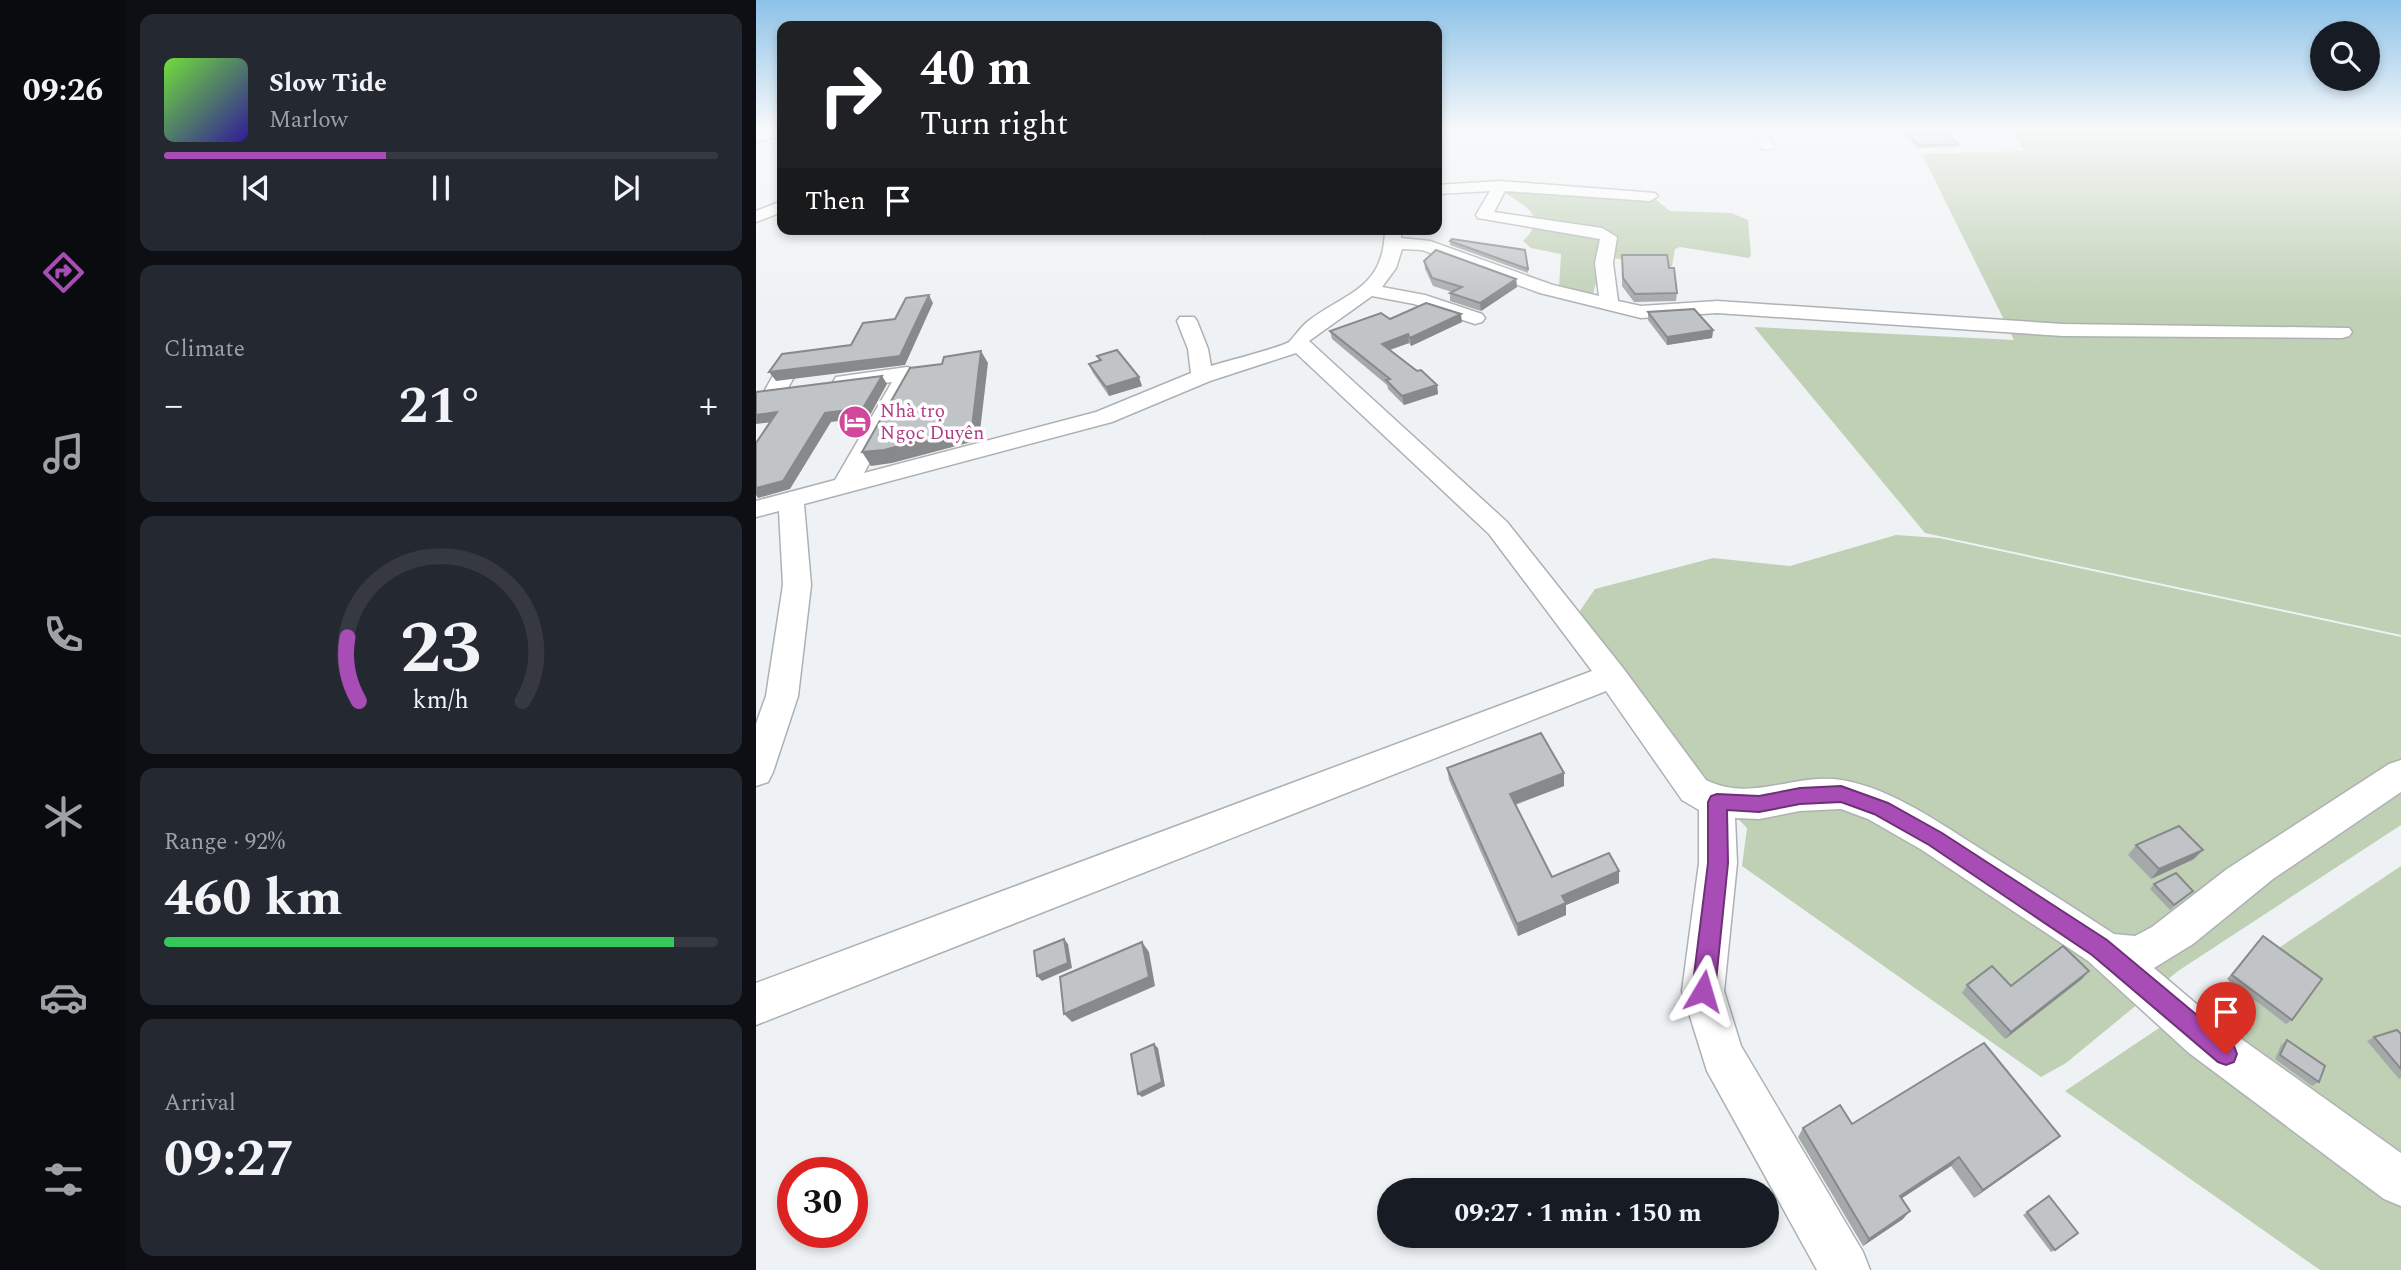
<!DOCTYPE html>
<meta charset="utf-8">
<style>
body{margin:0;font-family:Spectral,serif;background:#242831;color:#f1f3f6;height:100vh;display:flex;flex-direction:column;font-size:26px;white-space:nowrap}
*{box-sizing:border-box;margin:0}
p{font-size:23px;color:#9ea1a6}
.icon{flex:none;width:38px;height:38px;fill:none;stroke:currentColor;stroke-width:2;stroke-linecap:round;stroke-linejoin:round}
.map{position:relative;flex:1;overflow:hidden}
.drawer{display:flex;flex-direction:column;gap:14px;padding:14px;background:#0d0f14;width:630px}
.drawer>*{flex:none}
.guide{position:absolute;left:21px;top:21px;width:665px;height:214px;border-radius:14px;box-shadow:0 4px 10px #0003;background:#202124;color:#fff;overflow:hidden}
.controls{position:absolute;left:1554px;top:21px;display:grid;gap:14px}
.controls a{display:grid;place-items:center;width:70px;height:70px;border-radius:50%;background:#171b24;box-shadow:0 4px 10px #0003;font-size:35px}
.speed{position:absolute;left:21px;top:1157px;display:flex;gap:14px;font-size:35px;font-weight:700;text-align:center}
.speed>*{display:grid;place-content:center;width:91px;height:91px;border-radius:50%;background:#171b24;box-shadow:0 4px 10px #0003;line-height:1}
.speed .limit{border:10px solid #d22;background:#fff;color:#111}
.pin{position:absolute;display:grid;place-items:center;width:60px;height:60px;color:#fff;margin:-72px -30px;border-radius:50% 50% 50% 0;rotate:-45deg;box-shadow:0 0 7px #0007}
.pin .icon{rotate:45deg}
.me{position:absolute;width:77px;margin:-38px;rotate:7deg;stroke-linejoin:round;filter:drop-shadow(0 0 5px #0008)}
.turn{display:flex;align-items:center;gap:24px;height:147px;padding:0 28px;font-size:32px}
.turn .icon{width:91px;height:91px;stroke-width:2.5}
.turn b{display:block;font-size:49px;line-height:60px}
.then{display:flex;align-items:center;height:66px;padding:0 28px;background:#0003;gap:14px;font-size:26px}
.big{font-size:52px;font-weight:700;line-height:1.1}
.drawer .tile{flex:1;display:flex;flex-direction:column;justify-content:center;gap:10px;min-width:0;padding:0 24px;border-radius:14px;background:#242831}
.drawer .dial{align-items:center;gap:0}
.dial svg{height:182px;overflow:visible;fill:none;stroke:#363941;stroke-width:7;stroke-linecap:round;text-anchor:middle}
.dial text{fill:#f1f3f6;stroke:none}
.song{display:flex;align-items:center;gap:21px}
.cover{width:84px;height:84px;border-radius:10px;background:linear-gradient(135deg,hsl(100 70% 55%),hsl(250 70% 35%))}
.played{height:7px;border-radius:4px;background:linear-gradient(90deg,#a84cb6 40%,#363941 40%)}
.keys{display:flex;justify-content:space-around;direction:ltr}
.heat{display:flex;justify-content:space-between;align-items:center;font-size:38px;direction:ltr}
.charge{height:10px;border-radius:5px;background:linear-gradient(90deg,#34c759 92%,#363941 0)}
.trip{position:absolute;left:621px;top:1178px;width:402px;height:70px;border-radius:35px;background:#171b24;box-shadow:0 4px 10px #0003;font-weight:700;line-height:70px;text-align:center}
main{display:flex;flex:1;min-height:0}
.dock{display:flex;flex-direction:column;width:126px;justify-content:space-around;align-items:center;background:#090b0e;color:#9ea1a6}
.dock .icon{width:49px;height:49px}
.dock .on{color:#a84cb6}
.dock b{font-size:32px;color:#f1f3f6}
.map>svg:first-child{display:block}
.green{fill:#bfd0b4}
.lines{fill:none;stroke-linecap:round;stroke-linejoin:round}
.minor-casing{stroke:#aeb1b3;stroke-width:3}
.primary-casing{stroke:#aeb1b3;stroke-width:4}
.minor{fill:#fff;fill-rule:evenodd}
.primary{fill:#fff;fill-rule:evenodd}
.wall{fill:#a6a9aa}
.shaded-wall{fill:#87898b}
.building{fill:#c1c4c6;stroke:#87898b;stroke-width:2}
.route{fill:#a84cb6;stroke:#6d3176;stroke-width:2}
.labels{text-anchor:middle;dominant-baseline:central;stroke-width:7;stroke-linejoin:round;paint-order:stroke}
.far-hotel-label{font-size:19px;fill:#b23c85;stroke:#fff;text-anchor:start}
</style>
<main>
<nav class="dock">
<b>09:26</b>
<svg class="icon on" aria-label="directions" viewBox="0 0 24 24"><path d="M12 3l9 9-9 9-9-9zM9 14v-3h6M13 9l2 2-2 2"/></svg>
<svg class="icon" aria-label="music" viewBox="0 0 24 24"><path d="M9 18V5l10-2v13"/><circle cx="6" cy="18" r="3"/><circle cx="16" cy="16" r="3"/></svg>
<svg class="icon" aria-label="phone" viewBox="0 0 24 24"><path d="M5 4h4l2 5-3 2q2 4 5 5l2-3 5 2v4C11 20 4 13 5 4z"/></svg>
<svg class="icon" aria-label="climate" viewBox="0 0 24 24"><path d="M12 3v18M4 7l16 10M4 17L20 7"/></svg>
<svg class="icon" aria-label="car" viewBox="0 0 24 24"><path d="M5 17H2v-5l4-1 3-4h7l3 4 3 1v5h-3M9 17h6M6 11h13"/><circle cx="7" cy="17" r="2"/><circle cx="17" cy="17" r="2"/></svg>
<svg class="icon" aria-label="filters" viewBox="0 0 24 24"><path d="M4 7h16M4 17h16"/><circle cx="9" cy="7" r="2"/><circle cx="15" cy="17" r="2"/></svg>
</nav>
<section class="drawer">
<div class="tile">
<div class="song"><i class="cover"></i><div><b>Slow Tide</b><p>Marlow</p></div></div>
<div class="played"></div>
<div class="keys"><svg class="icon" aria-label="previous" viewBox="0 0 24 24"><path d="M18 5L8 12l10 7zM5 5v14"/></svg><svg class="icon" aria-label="pause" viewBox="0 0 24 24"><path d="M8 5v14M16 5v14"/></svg><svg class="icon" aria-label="next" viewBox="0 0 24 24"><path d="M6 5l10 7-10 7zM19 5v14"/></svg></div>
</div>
<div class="tile"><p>Climate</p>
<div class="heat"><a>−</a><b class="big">21°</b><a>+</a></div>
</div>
<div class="tile dial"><svg viewBox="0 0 100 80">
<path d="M14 69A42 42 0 1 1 86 69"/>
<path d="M14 69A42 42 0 0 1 9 41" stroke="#a84cb6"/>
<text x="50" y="56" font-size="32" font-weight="700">23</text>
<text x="50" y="72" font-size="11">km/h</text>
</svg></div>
<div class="tile"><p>Range · 92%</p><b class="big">460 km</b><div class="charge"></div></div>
<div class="tile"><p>Arrival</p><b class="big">09:27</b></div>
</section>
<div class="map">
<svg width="1645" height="1270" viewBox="0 0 1645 1270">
<rect width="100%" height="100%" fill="#eff2f4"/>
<g class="green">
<path d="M1256,131H1645V635L1169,533L998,327L1258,340L1166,154L1268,151Z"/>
<path d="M758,189L899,199L914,211L975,213L992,220L995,255L993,258L924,247L919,249L916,266L913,268L858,258L846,261L837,294L828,296L803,288L805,254L775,248L767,241C793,216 770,207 748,192Z"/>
<path d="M1140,535L1183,538L1645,637V825L1422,971L1310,1063L1285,1077L986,866L991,828L945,781L821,615L839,589L957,558L1034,566Z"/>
<path d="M1645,866V1270H1564L1309,1091Z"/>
</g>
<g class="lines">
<defs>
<g id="minor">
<path d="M998,131H1010L1018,146L1016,149H1006Z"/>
<path d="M744,181L899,193L902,196L894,201L749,191L738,212L846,228L861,237L857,263L862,301L885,306L961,301L1307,324L1593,328L1596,332L1593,336L1586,338L1307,336L961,313L885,318L784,293L666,250L646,249L640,268L626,287L669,295L726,314L729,318L726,322L719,324L658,304L616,296L553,341L751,522L867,668L950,780C995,803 1040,772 1086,780C1137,789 1185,824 1228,851C1271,878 1315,906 1358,934L1379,936L1396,927L1471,869L1633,764L1645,760V792L1517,879L1437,944L1398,968L1463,1023L1645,1153V1206L1628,1199L1433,1053L1332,961L1166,850L1112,819L1085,809L1044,811L1003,819L979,818L981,863L968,991L985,1046L1107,1252L1114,1270H1061L951,1071L926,991L943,863V810L926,800L850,691L0,1025V983L836,671L733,534L540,353L454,381L356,422L48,504L55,585L42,696L17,772L12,782L0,786V724L10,696L27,585L23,511L0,517V501L79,480L136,382L88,388L80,387L77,382L80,377L151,367L158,369L162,373L108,473L340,412L435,373L432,349L421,321L424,317H438L441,321L452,349L455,366C467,362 526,347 533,342C538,337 544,328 551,322C591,291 628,290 629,229H645V238L674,241L797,285L843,296L839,263L844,239L722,218L720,215L734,191L681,194V185Z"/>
<path d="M26,201V212L0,222V211Z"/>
<path d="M439,229H456L448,234Z"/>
<path d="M27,371L35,372L38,377L28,395H12L9,390L19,372Z"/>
</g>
<path id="primary" d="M0,131H26L24,135L0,142Z"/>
</defs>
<use href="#minor" class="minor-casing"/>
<use href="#primary" class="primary-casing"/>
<use href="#minor" class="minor"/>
<use href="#primary" class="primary"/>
</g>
<g class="wall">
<path d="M1143,131H1187L1203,144L1202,147L1162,148Z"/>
<path d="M694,241L772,269V273L694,245Z"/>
<path d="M866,255L913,268L921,293L920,301L878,302L866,286Z"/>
<path d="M668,261L760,279L761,287L725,311L694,301V293L696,292L677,286L669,269Z"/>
<path d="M892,312L957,330L956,338L911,345L892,320Z"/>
<path d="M634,319L706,322L655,346L653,343L634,350L681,385L682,394L648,405L632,389L631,385L576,339L574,331Z"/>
<path d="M341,356L386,386L353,396L337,373L333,364L343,361Z"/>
<path d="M691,768L808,773V786L759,805L796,877L863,883L810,905V915L762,936L693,780Z"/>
<path d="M1380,845L1438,859L1395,879L1372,855Z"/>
<path d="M1398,884L1437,891L1414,910L1394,889Z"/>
<path d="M1507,936L1536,1020L1530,1024L1471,979L1502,941Z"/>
<path d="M1326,979L1249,1039L1206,993L1211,985L1255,986Z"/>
<path d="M1645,1034V1078L1643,1079L1611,1041L1618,1037Z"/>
<path d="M1531,1040L1563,1082L1556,1086L1519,1059L1525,1045Z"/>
<path d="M1096,1124L1293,1145L1218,1198L1195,1166L1146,1198L1147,1219L1107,1246L1042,1137L1047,1128Z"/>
<path d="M1293,1196L1299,1250L1295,1252L1267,1215Z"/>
</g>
<g class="shaded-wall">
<path d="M760,279L761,287L725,311L724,303Z"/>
<path d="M173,295L177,303L149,365L20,381L13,372L144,356Z"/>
<path d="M705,314L706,322L655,346L654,338Z"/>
<path d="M957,330L956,338L911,345V337Z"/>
<path d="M652,334L653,343L627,352L626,344Z"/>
<path d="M225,351L232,363L223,440L136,463L115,466L106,452Z"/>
<path d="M126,376L131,384L113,417L75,422L34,489L2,498L0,495V481L69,413Z"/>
<path d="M383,377L386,386L353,396L350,387Z"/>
<path d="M681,385L682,394L648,405L646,396Z"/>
<path d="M21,412L27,421L0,424V415Z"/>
<path d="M808,773V786L755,806L754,794Z"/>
<path d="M1447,850L1438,859L1395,879L1403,869Z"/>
<path d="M863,871V883L810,905V915L762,936L761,924L806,896Z"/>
<path d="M308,939L312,944L316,968L286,981L281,976Z"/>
<path d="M386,942L393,952L399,986L316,1022L308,1014Z"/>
<path d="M1333,971L1326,979L1249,1039L1255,1032Z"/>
<path d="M398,1044L402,1048L409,1086L386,1097L382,1094Z"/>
<path d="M1304,1136L1293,1145L1218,1198L1227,1190Z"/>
<path d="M1203,1157L1195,1166L1137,1204L1144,1196Z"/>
<path d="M1154,1211L1147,1219L1107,1246L1113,1239Z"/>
</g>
<g class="building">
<path d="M1148,131H1187L1203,144L1163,145Z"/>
<path d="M696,239L769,250L772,269L694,241Z"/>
<path d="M680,250L760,279L724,303L694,293L706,287L676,278L668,261Z"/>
<path d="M866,255H911L913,268H918L921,293L879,294L867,278Z"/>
<path d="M173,295L144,356L13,372L26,354L95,345L107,323L139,319L150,298Z"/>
<path d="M670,303L705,314L654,338L652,334L626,344L661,371L665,370L681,385L646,396L630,380L634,379L574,331L625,313L634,319Z"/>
<path d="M938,309L957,330L911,337L892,312Z"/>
<path d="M361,350L383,377L350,387L333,364L345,360L341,356Z"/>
<path d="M225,351L216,427L128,450L106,452L154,368L186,364L188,357Z"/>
<path d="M126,376L107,408L69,413L27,481L0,488V443L21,412L0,415V392Z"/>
<path d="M785,733L808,773L754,794L796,877L853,853L863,871L806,896L810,903L761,924L691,768Z"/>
<path d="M1423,826L1447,850L1403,869L1380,845Z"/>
<path d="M1420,873L1437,891L1418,905L1398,884Z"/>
<path d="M1507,936L1566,979L1536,1020L1476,975Z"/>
<path d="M308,939L312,963L281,976L278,951Z"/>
<path d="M386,942L393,977L308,1014L304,977Z"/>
<path d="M1307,946L1333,971L1255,1032L1211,985L1236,966L1255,986Z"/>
<path d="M1641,1030L1645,1034V1069L1618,1037Z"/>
<path d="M1531,1040L1569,1066L1563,1082L1524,1055Z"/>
<path d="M1228,1043L1304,1136L1227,1190L1203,1157L1144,1196L1154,1211L1113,1239L1047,1128L1084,1105L1096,1124Z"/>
<path d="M398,1044L406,1082L382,1094L375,1054Z"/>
<path d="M1293,1196L1322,1233L1299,1250L1271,1212Z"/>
</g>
<linearGradient id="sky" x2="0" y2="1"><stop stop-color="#8dc2e8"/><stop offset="0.42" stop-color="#f8f9fa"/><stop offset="1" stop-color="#f8f9fa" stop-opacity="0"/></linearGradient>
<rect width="1645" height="309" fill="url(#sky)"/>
<path class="route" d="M1085,786L1132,803L1186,833L1351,940L1478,1046L1481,1054L1478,1062L1470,1065L1462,1062L1336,955L1173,845L1118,814L1085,802L1044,804L1003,812L971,810L972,863L959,991L955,999L947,1002L940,999L936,991L952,863V802L955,796L961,794L1003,796L1044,788Z"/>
<defs>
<symbol id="hotel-disc" viewBox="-11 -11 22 22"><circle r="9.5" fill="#d1479c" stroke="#fff"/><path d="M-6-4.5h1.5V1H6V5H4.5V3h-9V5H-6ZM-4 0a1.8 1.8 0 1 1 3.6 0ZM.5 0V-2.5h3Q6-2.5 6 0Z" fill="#fff"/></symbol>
</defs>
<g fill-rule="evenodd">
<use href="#hotel-disc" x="80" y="403" width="38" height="38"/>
</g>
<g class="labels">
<g class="far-hotel-label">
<text x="124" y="411">Nhà trọ<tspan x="124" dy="22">Ngọc Duyên</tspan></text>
</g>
</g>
</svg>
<div class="controls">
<a><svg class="icon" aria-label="search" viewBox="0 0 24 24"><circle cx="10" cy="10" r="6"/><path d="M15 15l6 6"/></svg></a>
</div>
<div class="speed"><div class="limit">30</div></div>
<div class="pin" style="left:1470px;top:1054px;background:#d93025"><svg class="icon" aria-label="arrive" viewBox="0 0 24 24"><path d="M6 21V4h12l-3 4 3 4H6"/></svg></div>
<svg class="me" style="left:947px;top:991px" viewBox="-20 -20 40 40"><path d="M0-17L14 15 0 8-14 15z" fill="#a84cb6" stroke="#fff" stroke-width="4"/></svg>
<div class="trip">09:27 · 1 min · 150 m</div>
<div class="guide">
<div class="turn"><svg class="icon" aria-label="right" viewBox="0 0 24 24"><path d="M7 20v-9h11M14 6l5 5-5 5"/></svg><div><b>40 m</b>Turn right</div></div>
<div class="then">Then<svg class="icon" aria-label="arrive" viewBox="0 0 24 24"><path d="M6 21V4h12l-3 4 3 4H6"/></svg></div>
</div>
</div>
</main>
